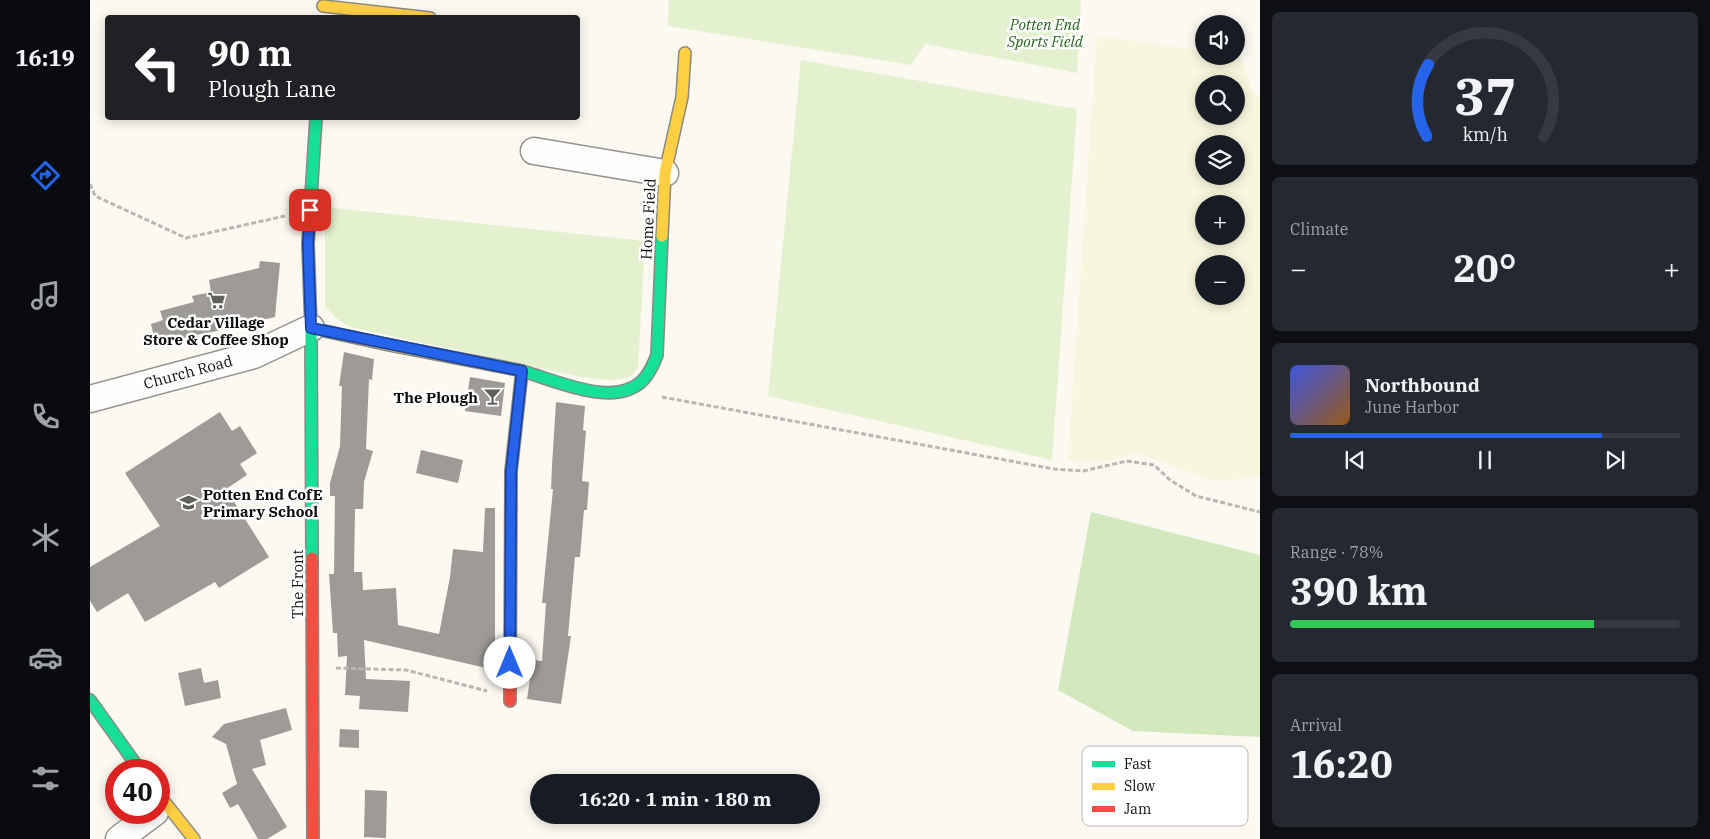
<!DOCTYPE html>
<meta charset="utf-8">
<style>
body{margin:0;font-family:"IBM Plex Serif",serif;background:#242831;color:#f1f3f6;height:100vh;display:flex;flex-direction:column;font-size:19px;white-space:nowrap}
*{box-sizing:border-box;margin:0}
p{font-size:16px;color:#9ea1a6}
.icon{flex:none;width:28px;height:28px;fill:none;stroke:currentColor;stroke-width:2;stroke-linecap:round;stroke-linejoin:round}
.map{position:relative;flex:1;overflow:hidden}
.panel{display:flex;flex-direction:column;gap:12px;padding:12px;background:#0d0f14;width:450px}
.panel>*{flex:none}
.hud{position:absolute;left:15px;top:15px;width:475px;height:105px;border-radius:5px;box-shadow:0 2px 12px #0003;background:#202124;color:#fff;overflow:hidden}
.fabs{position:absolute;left:1105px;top:15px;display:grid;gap:10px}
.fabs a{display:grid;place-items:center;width:50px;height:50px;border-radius:50%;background:#171b24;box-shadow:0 2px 12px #0003;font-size:25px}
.speed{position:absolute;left:15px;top:759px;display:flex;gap:10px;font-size:25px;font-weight:700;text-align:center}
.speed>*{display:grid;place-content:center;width:65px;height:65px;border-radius:50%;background:#171b24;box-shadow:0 2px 12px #0003;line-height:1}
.speed .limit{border:8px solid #d22;background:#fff;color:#111}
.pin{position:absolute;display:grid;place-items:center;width:42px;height:42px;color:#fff;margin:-21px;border-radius:10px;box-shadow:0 2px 8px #0006}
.me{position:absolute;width:55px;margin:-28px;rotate:0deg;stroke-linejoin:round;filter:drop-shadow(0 0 4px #0008)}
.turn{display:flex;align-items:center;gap:18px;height:105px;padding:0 20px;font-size:22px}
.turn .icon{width:65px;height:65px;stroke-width:2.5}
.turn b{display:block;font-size:35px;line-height:42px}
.big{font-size:38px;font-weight:800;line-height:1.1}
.panel .widget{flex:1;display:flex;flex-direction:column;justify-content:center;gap:8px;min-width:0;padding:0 18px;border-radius:8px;background:#242831}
.panel .dial{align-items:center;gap:0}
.dial svg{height:130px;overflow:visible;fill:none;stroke:#363941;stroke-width:7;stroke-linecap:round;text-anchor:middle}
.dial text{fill:#f1f3f6;stroke:none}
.song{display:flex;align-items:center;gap:15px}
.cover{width:60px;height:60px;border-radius:8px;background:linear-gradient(135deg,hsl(230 70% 55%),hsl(30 70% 35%))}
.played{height:5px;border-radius:2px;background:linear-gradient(90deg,#2563eb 80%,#363941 80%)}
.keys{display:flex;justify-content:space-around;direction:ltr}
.heat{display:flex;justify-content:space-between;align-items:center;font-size:28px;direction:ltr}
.charge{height:8px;border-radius:4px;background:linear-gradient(90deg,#34c759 78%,#363941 0)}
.trip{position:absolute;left:440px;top:774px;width:290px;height:50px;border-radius:25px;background:#171b24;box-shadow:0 2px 12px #0003;font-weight:800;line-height:50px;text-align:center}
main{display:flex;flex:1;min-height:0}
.menu{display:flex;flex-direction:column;width:90px;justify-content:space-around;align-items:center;background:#090b0e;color:#9ea1a6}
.menu .icon{width:35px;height:35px}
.menu .active{color:#2563eb}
.menu b{font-size:22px;color:#f1f3f6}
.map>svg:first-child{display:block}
.farmland{fill:#f8f6dc;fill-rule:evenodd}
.green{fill:#e3f1cf}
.forest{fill:#d2e9bd}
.building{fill:#9e9b96}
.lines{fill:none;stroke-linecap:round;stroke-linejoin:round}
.street-casing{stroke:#94938f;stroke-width:29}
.fast-casing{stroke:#8a8985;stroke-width:14}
.slow-casing{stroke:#8a8985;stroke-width:14}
.jam-casing{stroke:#8a8985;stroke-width:14}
.path{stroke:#b7b7b5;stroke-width:3;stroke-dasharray:5 2.5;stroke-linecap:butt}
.street{stroke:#fefefd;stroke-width:26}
.fast{stroke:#16e098;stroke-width:11}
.slow{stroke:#ffcf43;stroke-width:11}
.jam{stroke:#f24e42;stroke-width:11}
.route-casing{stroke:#184099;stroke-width:12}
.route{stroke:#2563eb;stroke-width:9}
.labels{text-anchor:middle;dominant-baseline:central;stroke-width:5;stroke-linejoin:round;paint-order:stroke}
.park-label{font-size:15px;font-style:italic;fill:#28661b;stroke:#fff}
.street-label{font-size:15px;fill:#0c0c0c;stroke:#fff}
.poi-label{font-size:15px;font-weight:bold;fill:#0c0c0c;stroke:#fff}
.key{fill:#fff;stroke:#b6b6b6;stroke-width:1}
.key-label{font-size:14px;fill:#0c0c0c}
</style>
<main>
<nav class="menu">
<b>16:19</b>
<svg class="icon active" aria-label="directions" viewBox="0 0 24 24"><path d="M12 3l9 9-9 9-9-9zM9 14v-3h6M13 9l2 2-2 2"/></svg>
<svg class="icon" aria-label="music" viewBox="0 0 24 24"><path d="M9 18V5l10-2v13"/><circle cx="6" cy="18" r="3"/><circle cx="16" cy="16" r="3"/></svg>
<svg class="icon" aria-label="phone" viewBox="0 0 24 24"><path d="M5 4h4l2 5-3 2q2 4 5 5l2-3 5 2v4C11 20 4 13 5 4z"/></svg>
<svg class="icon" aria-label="climate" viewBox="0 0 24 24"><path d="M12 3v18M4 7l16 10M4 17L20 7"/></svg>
<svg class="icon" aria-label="car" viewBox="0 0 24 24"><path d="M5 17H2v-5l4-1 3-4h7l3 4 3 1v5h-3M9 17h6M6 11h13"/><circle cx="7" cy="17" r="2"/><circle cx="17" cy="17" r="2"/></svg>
<svg class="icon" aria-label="filters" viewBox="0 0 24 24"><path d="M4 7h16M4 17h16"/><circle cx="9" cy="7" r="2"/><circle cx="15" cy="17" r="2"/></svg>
</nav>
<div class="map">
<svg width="1170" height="839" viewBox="0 0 1170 839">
<rect width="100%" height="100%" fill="#fbf9f0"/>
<path class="farmland" d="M1007,36L1114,51V56H1150L1163,92L1170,99V477L1123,481L1049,453L1015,461L978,460ZM1114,84H1146V116H1114ZM1114,144H1146V176H1114ZM1114,204H1146V236H1114ZM1114,264H1146V296H1114Z"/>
<g class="green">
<path d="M579,0H991L987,73L835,44L821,65L578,26Z"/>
<path d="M711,60L987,109L962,460L678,396Z"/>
<path d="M235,207L555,241L548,368L538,378L519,380L491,377L260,327L246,318L235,306Z"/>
</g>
<path class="forest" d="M1001,512L1170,555V737L1043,731L968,690Z"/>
<g class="building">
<path d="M170,261L190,263L185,317L114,334V333L66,346L61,324L73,320L70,311L104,302L102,296L121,292L119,280L169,268Z"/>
<path d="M254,352L284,359L282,380L279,379L276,449L283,451L274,482L273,509H265L264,572H272L273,590L306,588L308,625L349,634L360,577L363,549L393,552L395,508H405V670L274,640L276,679L320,681L318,712L269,709L270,696L255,695L257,656L248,657L247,633H243L239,574H244L245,496H240V483L250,446L252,386H249Z"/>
<path d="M380,377L415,383L411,416L375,411Z"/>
<path d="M466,402L495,406L493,430L496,431L492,481L499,482L497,510H494L490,557H485L478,636H481L471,704L437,699L440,679L436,678V659L452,661L456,603H452L463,489H461L462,465Z"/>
<path d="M130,412L142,431L150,426L167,453L150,464L157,475L136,489L179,557L129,588L125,582L55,622L38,593L7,612L0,601V567L70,526L35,473Z"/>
<path d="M331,450L373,460L368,483L326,473Z"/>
<path d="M111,668L114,683L128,680L131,698L95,706L88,673Z"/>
<path d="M196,708L202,730L170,740L176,765L162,769L197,827L177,839H168L148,804L140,808L132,793L147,784L136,744L122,737L134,724Z"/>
<path d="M250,729L269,730V748L249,747Z"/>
<path d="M275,790L297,791L296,838L274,837Z"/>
</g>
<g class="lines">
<defs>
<g id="street">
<path d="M444,151L575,173"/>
<path d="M0,399L164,355L221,328"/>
<path d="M29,839L65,812"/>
</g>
<g id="fast">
<path d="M428,370C462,378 525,411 554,379C560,372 564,363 567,355L572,236"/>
<path d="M222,558L221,328L218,244L226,118"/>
<path d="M0,700L50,770"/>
</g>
<g id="slow">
<path d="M233,6L340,18"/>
<path d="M572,236L575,173L592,97L595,53"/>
<path d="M221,328L299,345L428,370"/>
<path d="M69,795L104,839"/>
</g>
<g id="jam">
<path d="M222,558L223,839"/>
<path d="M420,701L421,471L432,371"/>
</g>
</defs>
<use href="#street" class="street-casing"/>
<use href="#fast" class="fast-casing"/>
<use href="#slow" class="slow-casing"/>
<use href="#jam" class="jam-casing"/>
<g class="path">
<path d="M0,184L5,196L96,238L195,216"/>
<path d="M572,397L964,469L993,471L1037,461L1064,465L1080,480L1106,496L1170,512"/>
<path d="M246,668L316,670L397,691"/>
</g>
<use href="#street" class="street"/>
<use href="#fast" class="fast"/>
<use href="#slow" class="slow"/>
<use href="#jam" class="jam"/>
</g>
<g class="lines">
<defs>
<path id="route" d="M220,210L218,244L221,328L432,371L421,472L420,663"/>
</defs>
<use href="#route" class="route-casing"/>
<use href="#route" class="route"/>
</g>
<defs>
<symbol id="supermarket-bare" viewBox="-9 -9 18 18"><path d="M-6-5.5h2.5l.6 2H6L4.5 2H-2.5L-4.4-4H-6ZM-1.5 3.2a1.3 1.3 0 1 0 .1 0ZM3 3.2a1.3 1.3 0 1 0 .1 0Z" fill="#605f5c" stroke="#fff" stroke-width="2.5" paint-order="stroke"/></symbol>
<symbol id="bar-bare" viewBox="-9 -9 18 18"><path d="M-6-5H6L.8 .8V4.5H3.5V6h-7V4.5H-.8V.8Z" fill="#605f5c" stroke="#fff" stroke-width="2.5" paint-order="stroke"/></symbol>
<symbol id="school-bare" viewBox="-9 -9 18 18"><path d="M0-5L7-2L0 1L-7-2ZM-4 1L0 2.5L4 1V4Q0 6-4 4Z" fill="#605f5c" stroke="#fff" stroke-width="2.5" paint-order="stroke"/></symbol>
</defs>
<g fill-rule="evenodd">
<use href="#supermarket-bare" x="114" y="288" width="25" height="25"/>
<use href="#bar-bare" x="390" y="384" width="25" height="25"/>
<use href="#school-bare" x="86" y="490" width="25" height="25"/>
</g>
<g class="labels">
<g class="park-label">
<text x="955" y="24">Potten End<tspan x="955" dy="17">Sports Field</tspan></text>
</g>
<g class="street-label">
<text transform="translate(558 219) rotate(-87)">Home Field</text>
<text transform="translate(98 372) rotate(-15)">Church Road</text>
<text transform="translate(207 584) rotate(-90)">The Front</text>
</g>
<g class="poi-label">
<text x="126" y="322">Cedar Village<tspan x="126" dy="17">Store &amp; Coffee Shop</tspan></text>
<text x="388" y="397" text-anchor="end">The Plough</text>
<text x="113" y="494" text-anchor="start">Potten End CofE<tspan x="113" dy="17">Primary School</tspan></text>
</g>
</g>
<rect x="992" y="746" width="166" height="80" rx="8" class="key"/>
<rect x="1002" y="761" width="23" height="6" fill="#16e098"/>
<rect x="1002" y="783" width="23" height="7" fill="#ffcf43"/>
<rect x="1002" y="806" width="23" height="6" fill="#f24e42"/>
<g class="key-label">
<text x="1034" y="769">Fast</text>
<text x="1034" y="791">Slow</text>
<text x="1034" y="814">Jam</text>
</g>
</svg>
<div class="fabs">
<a><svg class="icon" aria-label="sound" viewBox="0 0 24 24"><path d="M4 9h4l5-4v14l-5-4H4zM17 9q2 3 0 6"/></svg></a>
<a><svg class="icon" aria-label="search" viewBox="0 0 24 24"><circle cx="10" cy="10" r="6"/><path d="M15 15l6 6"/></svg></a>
<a><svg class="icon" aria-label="layers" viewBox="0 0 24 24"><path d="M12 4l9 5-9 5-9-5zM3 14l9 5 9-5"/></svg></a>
<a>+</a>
<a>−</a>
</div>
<div class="speed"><div class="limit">40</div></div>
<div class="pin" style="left:220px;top:210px;background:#d93025"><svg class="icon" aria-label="arrive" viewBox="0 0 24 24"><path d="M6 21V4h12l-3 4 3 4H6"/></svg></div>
<svg class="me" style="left:420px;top:663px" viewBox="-20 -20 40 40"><circle r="19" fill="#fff"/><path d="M0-13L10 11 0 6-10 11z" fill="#2563eb"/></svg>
<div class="trip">16:20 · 1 min · 180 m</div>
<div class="hud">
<div class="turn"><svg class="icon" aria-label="left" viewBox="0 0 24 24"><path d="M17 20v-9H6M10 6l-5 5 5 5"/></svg><div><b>90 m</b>Plough Lane</div></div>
</div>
</div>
<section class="panel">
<div class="widget dial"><svg viewBox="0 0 100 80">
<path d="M14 69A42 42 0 1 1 86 69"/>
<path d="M14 69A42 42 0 0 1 15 25" stroke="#2563eb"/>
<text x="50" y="56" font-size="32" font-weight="700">37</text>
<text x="50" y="72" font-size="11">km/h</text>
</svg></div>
<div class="widget"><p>Climate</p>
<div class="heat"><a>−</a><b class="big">20°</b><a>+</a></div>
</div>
<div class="widget">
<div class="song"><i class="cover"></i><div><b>Northbound</b><p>June Harbor</p></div></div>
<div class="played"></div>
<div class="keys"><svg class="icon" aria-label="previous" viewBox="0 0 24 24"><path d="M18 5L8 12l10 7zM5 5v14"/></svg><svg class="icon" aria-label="pause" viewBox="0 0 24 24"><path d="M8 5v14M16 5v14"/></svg><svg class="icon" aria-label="next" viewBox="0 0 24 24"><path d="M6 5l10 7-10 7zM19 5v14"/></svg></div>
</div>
<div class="widget"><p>Range · 78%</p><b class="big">390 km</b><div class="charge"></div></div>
<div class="widget"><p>Arrival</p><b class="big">16:20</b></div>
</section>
</main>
